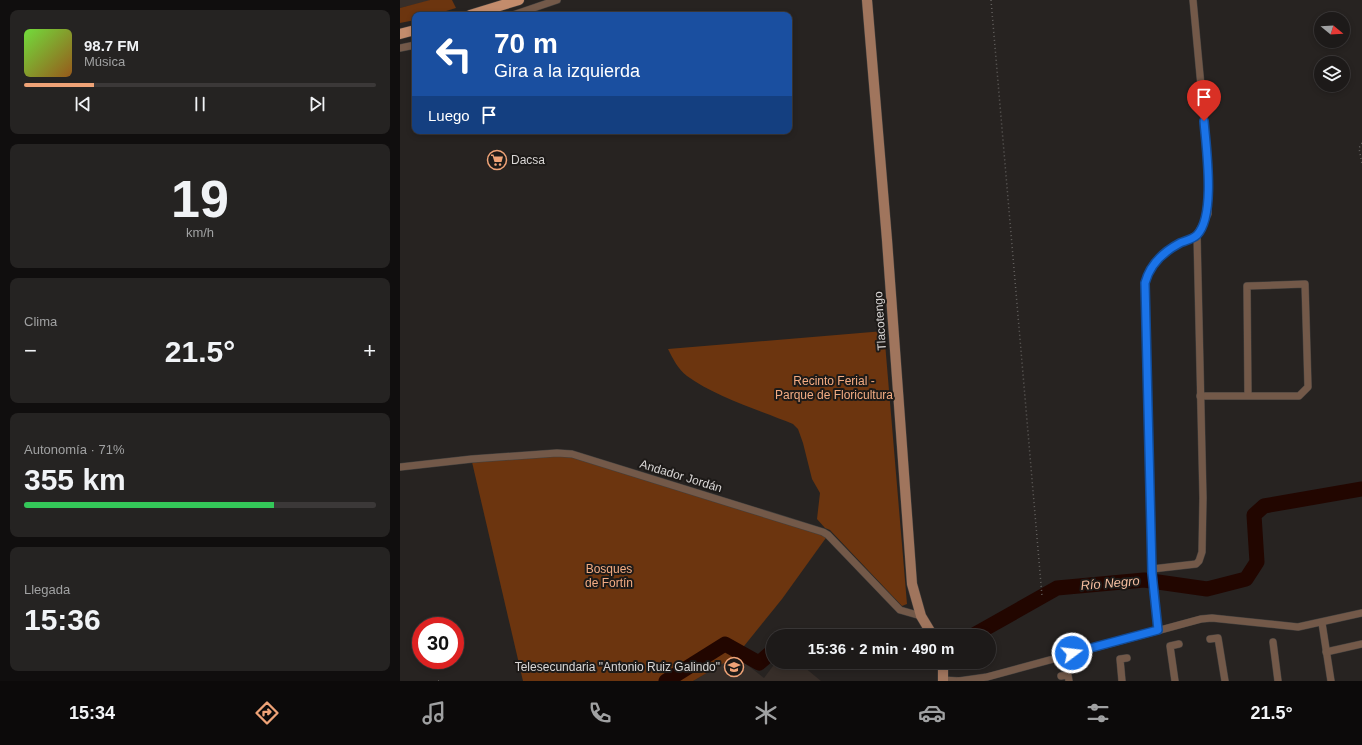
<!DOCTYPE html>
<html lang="es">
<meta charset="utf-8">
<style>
body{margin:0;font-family:Arial,sans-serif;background:#252322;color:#f1f3f6;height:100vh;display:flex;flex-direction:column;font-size:15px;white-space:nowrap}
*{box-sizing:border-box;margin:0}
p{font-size:13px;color:#a0a1a2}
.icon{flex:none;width:22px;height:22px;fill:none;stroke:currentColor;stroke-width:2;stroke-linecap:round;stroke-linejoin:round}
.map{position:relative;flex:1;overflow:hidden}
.side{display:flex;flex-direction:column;gap:10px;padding:10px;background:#100e0e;width:400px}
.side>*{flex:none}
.banner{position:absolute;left:12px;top:12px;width:380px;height:122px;border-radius:8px;box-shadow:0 2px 6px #0003,0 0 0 1px #3b3838;background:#1a4fa0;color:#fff;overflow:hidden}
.needle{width:26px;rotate:108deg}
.tools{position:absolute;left:914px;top:12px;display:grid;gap:8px}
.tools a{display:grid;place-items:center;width:36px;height:36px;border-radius:50%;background:#1d1a19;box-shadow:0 2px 6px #0003,0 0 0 1px #3b3838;font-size:20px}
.speed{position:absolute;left:12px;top:617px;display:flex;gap:8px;font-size:20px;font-weight:700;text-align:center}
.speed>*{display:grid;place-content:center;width:52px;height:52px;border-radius:50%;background:#1d1a19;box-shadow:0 2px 6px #0003,0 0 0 1px #3b3838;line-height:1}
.speed .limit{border:6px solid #d22;background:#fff;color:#111}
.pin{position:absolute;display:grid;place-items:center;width:34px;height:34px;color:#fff;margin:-41px -17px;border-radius:50% 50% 50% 0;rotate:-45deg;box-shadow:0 0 4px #0007}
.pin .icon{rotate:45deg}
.me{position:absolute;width:44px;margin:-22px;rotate:75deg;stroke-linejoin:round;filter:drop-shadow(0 0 3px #0008)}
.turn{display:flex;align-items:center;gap:14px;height:84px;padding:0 16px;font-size:18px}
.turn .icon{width:52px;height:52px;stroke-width:2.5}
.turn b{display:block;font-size:28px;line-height:34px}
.then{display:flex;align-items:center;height:38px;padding:0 16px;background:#0003;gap:8px;font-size:15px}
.big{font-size:30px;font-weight:700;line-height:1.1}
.side .widget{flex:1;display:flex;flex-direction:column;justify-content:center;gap:6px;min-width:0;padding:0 14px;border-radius:8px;background:#252322}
.side .dial{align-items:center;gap:0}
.dial b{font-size:52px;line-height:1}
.song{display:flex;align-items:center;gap:12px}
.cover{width:48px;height:48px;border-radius:6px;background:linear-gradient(135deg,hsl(100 70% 55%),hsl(30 70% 35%))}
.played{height:4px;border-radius:2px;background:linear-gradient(90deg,#efa377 20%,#3b3838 20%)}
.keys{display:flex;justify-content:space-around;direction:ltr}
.heat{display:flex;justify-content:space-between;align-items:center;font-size:22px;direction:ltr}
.charge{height:6px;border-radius:3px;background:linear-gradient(90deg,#34c759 71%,#3b3838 0)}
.trip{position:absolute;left:366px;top:629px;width:230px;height:40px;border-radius:20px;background:#1d1a19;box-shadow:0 2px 6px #0003,0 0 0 1px #3b3838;font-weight:700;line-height:40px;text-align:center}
.tab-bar{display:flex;height:64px;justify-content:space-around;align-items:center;background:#0c0a0a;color:#a0a1a2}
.tab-bar .icon{width:28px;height:28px}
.tab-bar .on{color:#efa377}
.tab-bar b{font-size:18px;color:#f1f3f6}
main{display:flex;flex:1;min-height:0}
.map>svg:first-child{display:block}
.built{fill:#372e29}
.green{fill:#6c350f}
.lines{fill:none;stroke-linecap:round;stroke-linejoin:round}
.river{stroke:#220600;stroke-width:15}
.street-casing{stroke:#43403e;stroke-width:8}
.secondary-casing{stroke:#43403e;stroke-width:11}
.primary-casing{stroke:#43403e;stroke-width:11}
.path{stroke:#63605e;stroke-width:1.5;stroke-dasharray:1 3;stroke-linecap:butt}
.street{stroke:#735949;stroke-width:7}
.secondary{stroke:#a0755d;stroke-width:10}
.primary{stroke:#c38c6c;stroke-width:10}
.route-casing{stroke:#114b97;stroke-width:10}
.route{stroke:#1a73e8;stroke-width:7}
.labels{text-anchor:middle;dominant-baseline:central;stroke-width:4;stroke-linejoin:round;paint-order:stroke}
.poi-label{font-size:12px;fill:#d9d6d5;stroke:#1d1a18;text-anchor:start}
.street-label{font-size:12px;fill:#d9d6d5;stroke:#1d1a18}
.park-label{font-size:12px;fill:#f3ac83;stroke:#1d1a18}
.water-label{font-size:13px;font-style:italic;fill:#f6bfa1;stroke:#1d1a18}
</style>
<main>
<section class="side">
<div class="widget">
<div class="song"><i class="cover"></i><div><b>98.7 FM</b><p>Música</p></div></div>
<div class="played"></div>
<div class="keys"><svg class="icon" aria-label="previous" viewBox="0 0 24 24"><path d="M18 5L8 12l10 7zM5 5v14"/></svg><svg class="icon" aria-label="pause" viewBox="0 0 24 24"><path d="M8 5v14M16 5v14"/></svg><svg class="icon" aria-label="next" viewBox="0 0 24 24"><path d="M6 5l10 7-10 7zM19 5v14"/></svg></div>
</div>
<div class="widget dial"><b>19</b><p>km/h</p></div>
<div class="widget"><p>Clima</p>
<div class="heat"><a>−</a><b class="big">21.5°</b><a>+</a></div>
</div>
<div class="widget"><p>Autonomía · 71%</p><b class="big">355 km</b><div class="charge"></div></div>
<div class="widget"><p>Llegada</p><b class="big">15:36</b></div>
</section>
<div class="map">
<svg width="962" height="681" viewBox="0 0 962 681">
<rect width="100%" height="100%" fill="#272321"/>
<g class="built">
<path d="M0,0H29V1L0,8Z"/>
<path d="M336,656L364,678L376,662H398L421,681H293Z"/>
</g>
<g class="green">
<path d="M30,0H52L56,8L33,15H15V20L0,23V8Z"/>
<path d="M484,331L507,604L502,606L430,530L425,528L417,519L420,493L412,479L403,443L398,429L393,424C361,411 314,396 287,376C278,369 273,359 268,349Z"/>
<path d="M172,454L428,535L382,599L336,656L293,681H123L72,462Z"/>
</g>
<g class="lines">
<g class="river">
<path d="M572,636L657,588L744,580L807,589L846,579L857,562L854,515L864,506L962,489"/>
<path d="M406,662H408"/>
<path d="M266,681L325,644L359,663L373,651"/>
</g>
<defs>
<g id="street">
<path d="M113,15L157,0"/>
<path d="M0,48L15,45"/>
<path d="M800,396H899L908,387L905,284L847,286L848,396"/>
<path d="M0,467L72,459L157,453L172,454L423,532L428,535L500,610L521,616"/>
<path d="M752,569L796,564L799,561L802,552L803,498L797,235L808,214V161L793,0"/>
<path d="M922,623L931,681"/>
<path d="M758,630L752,573L745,283C752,256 773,247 797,235"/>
<path d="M810,639L818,638L825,681"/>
<path d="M873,642L878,681"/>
<path d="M926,652L962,644"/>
<path d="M661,676L668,675L669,681"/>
<path d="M543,680L559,681"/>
<path d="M559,681L587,677L801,619L812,618L898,627L962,613"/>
<path d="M722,681L720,659L727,658"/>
<path d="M775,681L770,646L779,644"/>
</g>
<g id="secondary">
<path d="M467,0L487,240L512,584L521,616L533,636"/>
<path d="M543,681V662"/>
</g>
<g id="primary">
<path d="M70,15L119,0"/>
<path d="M0,34L15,30"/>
</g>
</defs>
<use href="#street" class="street-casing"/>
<use href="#secondary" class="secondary-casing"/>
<use href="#primary" class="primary-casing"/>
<g class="path">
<path d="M591,0L642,596"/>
<path d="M962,143L959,148L962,164"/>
<path d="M38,681H39"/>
</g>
<use href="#street" class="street"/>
<use href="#secondary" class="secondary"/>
<use href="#primary" class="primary"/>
</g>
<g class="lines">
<defs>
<path id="route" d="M672,653L758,630L752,573L745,283C750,264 763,252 780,243C785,241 793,239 797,235C816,216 806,147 804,121"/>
</defs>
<use href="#route" class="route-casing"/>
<use href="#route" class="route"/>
</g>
<defs>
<symbol id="supermarket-ring" viewBox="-11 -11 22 22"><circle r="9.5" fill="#1d1a18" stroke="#efa377" stroke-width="1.5"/><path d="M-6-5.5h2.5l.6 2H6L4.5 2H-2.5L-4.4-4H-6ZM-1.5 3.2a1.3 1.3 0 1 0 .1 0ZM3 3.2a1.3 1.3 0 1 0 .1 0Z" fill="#efa377"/></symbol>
<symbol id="school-ring" viewBox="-11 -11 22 22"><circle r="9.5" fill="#1d1a18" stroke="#efa377" stroke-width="1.5"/><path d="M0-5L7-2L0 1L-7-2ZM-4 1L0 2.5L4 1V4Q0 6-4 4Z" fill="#efa377"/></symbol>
</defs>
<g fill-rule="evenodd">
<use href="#supermarket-ring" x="86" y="149" width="22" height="22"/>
<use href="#school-ring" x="323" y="656" width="22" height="22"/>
</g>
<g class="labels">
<g class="poi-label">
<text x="111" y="160">Dacsa</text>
<text x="320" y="667" text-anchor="end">Telesecundaria "Antonio Ruiz Galindo"</text>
</g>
<g class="street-label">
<text transform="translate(480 321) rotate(-94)">Tlacotengo</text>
<text transform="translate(281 476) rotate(17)">Andador Jordán</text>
</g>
<g class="park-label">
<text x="434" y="381">Recinto Ferial -<tspan x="434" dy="14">Parque de Floricultura</tspan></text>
<text x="209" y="569">Bosques<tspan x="209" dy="14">de Fortín</tspan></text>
</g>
<g class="water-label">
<text transform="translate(710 583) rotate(-5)">Río Negro</text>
</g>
</g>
</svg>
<div class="tools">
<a><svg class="needle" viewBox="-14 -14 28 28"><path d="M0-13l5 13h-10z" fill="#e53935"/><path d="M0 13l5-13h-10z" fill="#a0a1a2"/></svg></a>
<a><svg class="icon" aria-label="layers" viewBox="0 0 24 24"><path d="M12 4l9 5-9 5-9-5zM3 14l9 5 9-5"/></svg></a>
</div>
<div class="speed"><div class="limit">30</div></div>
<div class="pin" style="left:804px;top:121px;background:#d93025"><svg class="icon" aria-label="arrive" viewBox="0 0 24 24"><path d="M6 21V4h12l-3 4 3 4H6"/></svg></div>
<svg class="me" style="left:672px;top:653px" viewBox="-20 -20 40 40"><circle r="17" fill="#1a73e8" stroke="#fff" stroke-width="3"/><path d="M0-11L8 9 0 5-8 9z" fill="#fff"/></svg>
<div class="trip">15:36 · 2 min · 490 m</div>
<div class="banner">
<div class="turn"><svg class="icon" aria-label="left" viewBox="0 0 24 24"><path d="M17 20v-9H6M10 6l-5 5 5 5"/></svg><div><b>70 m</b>Gira a la izquierda</div></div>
<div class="then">Luego<svg class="icon" aria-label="arrive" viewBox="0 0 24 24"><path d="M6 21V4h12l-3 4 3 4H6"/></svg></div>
</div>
</div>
</main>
<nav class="tab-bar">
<b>15:34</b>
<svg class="icon on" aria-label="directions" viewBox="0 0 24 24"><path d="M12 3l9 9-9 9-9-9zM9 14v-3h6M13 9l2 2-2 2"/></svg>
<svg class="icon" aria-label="music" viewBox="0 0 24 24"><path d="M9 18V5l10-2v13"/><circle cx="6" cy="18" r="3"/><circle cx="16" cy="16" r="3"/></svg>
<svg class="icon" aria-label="phone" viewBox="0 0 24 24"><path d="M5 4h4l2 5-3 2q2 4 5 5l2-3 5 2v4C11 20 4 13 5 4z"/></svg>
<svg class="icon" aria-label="climate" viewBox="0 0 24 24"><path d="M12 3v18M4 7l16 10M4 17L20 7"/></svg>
<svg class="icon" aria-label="car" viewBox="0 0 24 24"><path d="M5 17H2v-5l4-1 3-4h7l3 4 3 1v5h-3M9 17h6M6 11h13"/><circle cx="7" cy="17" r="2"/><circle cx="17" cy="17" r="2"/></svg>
<svg class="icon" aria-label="filters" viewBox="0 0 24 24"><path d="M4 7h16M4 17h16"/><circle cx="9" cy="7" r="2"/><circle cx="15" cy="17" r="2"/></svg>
<b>21.5°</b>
</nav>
